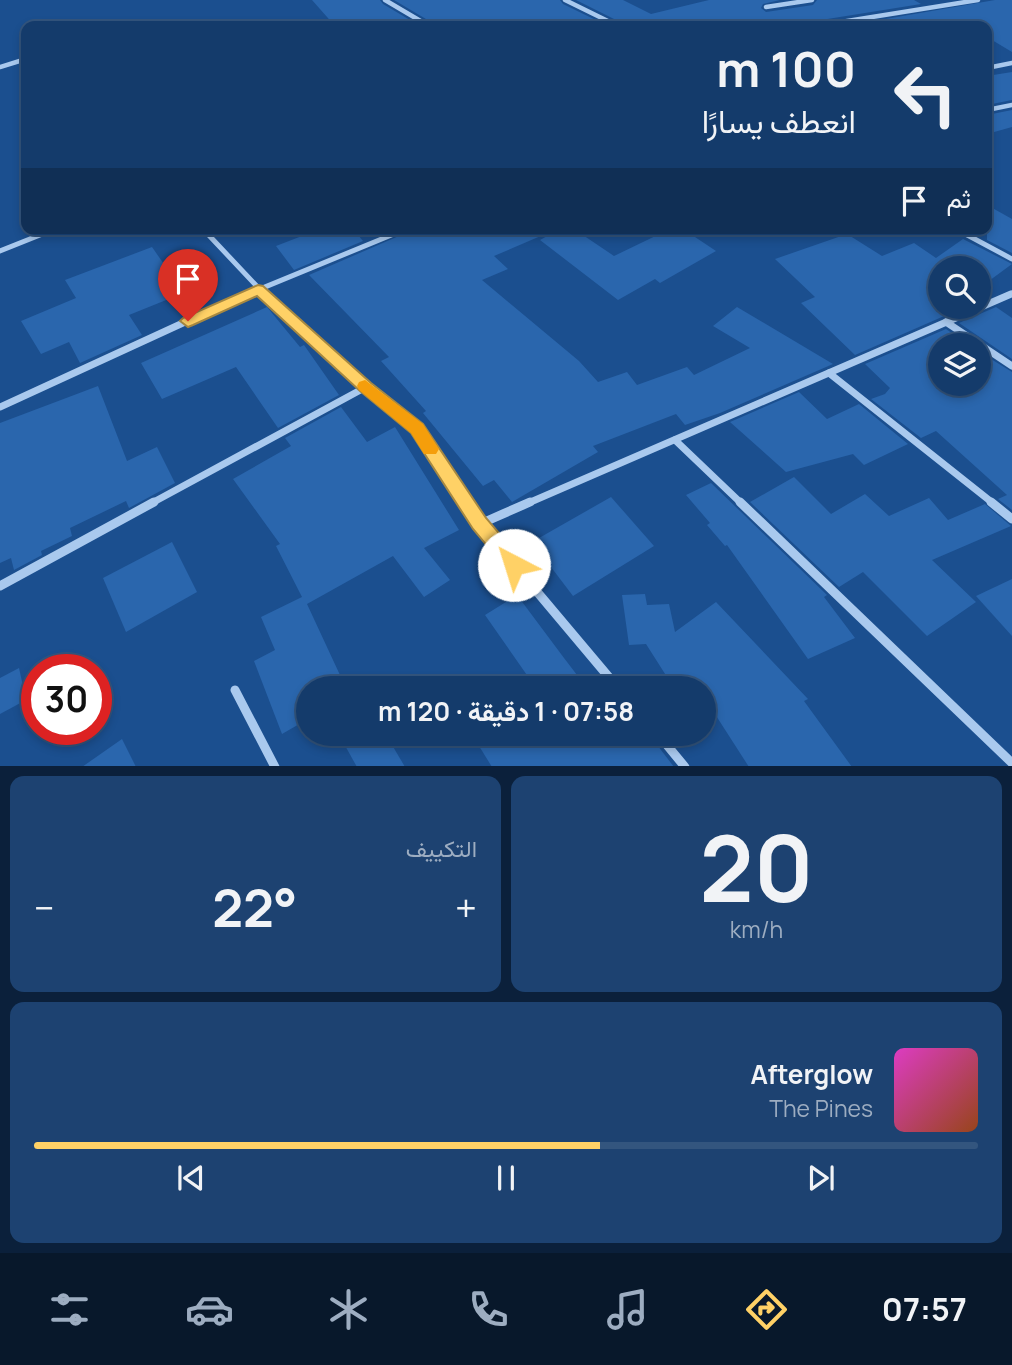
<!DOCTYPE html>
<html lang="ar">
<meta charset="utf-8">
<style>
body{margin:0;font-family:Manrope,Vazirmatn,sans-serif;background:#1d4271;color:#f1f3f6;direction:rtl;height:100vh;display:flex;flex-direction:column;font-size:26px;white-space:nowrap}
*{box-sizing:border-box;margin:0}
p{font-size:23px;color:#9dadc1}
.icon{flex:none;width:38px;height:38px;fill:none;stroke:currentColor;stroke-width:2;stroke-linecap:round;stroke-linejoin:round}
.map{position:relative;height:766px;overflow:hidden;direction:ltr}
.sheet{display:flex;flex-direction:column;gap:10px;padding:10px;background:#0b203b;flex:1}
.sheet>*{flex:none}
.guide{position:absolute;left:21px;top:21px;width:971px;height:214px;border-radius:14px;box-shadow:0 4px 10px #0003,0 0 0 2px #33557e;direction:rtl;background:#143b6b;color:#f1f3f6;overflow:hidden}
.fabs{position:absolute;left:928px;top:256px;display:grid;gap:14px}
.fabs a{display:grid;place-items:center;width:63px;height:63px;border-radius:50%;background:#143b6b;box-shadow:0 4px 10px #0003,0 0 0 2px #33557e;font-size:35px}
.speed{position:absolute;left:21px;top:654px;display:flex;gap:14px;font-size:35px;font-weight:700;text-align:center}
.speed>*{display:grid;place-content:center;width:91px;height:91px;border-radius:50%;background:#143b6b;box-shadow:0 4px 10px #0003,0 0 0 2px #33557e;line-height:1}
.speed .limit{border:10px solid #d22;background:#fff;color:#111}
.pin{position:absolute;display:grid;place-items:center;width:60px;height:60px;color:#fff;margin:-72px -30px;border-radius:50% 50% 50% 0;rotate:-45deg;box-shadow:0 0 7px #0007}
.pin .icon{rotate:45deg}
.me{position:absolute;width:77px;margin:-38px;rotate:320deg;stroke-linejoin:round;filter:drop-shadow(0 0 5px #0008)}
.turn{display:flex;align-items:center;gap:24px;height:147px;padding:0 21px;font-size:32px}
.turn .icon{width:91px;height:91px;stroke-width:2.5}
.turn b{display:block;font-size:49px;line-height:60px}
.then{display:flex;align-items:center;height:66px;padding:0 21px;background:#0003;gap:14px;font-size:26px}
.big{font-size:52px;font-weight:700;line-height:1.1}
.sheet .tile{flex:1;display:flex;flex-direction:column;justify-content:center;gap:10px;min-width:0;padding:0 24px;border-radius:14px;background:#1d4271}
.sheet .dial{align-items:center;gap:0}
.dial b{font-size:91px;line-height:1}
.song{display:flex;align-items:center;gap:21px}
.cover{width:84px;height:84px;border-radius:10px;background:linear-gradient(135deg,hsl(310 70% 55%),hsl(20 70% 35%))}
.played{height:7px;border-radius:4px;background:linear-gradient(90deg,#ffd166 60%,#33557e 60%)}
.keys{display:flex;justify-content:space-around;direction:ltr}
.heat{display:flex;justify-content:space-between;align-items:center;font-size:38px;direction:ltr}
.sheet .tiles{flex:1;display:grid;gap:10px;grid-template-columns:1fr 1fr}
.tile:last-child{grid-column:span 2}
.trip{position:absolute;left:296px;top:676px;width:420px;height:70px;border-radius:35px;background:#143b6b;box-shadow:0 4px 10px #0003,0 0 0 2px #33557e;font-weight:700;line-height:70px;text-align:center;direction:rtl}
.menu{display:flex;height:112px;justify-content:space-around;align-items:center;background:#08182b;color:#9dadc1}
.menu .icon{width:49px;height:49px}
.menu .current{color:#ffd166}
.menu b{font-size:32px;color:#f1f3f6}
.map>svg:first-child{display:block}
.building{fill:#2a66ad}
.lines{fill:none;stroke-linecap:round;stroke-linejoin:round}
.street-far3{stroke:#a9c9ee;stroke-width:4.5}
.street-far2{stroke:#a9c9ee;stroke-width:5}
.street-far1{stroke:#a9c9ee;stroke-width:7}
.street{stroke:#a9c9ee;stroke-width:9}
.route{fill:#ffd166;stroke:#a68842;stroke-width:2}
.slow{fill:#f59e0b}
</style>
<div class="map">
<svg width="1012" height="767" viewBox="0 0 1012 767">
<rect width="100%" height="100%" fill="#1b4f8f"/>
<g class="building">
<path d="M312,0H380L383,4L420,26H335Z"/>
<path d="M394,0H560L563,4L608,26H434L431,22Z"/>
<path d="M576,0H623L651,14L709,0H780L763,4L761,8L766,12L813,5L817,0H914L921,4L815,21L811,26H623L620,22Z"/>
<path d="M995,0H1012V52L987,37V26H845Z"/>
<path d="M1012,72V100L987,105V76Z"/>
<path d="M1012,110V127L987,134V115Z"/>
<path d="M987,205L1012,219V253L987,240Z"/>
<path d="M320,229H353L363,241L294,270L276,246Z"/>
<path d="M415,229H557L494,256L508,269L482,280L579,361L598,382L627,372L637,385L687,367L694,375L750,348L713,326L737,307L833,364L720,413L685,425L676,414L593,446L598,452L512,502L494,480L483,486L423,413L426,411L381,361L389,357L309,275Z"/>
<path d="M560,229H574L614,256L670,229H683L716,251L660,283L655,279L618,300L540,240Z"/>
<path d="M847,234L882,256L914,243L936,258L963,239L1012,264L978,289V268H940V306H967L855,355L801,303L815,297L775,259Z"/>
<path d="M152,247L168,270L180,265L196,288L129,315L142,335L80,363L69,342L41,354L21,321L76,298L65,280Z"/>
<path d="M267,307L300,347L304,345L339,395L278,428L236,367L162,399L141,363Z"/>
<path d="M996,307L1012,318V359L959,323Z"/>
<path d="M946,329L969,345H940V383H978V351L1012,372V510L998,499L1007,495L936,431L921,438L871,399L885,394L890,388L865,364Z"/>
<path d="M98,386L127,461L157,447L175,483L129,508L126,501L70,528L72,536L41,551L42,555L14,570L11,558L0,563V423Z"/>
<path d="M799,392L827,419L859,404L908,444L864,465L853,454L786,472L730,422Z"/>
<path d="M341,407L367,442L395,427L459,530L424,548L450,580L424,597L393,556L307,604L346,688H308V719L282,734L254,661L275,650L261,617L302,597L276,546L280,544L233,479L291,446L285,438Z"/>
<path d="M794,477L831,514L865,494L889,516L929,498L948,520L985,504L1011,526L932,560L976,602L927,636L863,572L839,587L750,502Z"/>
<path d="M711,483L827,595L824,597L855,638L808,659L727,545L725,546L707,525L710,523L686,495Z"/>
<path d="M611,497L654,546L573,596L532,542Z"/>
<path d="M172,542L197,592L126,632L103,578Z"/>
<path d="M1012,579V636L976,596Z"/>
<path d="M645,594L647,605L669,604L675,632L716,602L808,699L804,701L852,767H749L704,697V688H674L646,644L629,645L622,595Z"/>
<path d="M517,595L564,658L587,688H536L485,615Z"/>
<path d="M19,668L26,700L0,714V678Z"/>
<path d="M338,733H385L405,767H357Z"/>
<path d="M471,733H648L674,767H492Z"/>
<path d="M122,739L136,767H82Z"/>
</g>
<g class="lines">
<g class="street-far3">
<path d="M385,0L429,26"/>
<path d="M565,0L618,26"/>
<path d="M766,7L812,0"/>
<path d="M816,26L978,0"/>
<path d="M0,67L26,59"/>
<path d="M987,68L1012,63"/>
<path d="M987,110L1012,105"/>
</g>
<g class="street-far2">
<path d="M203,229L266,296"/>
<path d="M956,229L1012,259"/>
<path d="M0,251L55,229"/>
<path d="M243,296L406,229"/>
<path d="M1007,296L1012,294"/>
</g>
<g class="street-far1">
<path d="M946,322L1012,366"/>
<path d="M829,373L994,504"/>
<path d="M366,387L417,429L467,504"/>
<path d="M0,407L246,294"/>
<path d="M675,440L742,504"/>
<path d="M150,504L366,387L264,294"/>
<path d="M526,504L1011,294"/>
</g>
<g class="street">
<path d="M466,502L480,524"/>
<path d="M530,502L480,524L618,688"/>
<path d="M740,502L1012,763"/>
<path d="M991,502L1012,519"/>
<path d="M0,586L154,502"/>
<path d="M235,690L275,767"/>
<path d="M657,733L685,767"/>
</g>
</g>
<path class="route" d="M258,285L263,286L371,383L423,424L486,518L521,559L524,565L521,571L514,573L508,571L473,529L411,433L360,391L257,296L193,325L188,327L180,321L183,318Z"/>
<path class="slow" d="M365,380L423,424L439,449L436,454H424L411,433L359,390L357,386L359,382Z"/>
</svg>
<div class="fabs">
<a><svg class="icon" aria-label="search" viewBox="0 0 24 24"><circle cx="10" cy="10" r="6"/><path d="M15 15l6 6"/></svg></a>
<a><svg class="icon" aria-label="layers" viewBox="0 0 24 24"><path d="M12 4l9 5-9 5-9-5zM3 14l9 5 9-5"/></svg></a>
</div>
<div class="speed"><div class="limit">30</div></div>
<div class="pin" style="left:188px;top:321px;background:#d93025"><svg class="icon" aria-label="arrive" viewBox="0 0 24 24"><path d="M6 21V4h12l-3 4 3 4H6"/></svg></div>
<svg class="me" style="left:514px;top:565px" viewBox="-20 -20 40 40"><circle r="19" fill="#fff"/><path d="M0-13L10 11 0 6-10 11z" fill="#ffd166"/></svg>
<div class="trip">07:58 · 1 دقيقة · 120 m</div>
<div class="guide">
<div class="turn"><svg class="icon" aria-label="left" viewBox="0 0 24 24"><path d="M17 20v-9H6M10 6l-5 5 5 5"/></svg><div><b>100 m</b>انعطف يسارًا</div></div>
<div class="then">ثم<svg class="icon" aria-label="arrive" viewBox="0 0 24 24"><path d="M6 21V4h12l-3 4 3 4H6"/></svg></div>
</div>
</div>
<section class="sheet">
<div class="tiles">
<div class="tile dial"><b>20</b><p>km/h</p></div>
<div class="tile"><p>التكييف</p>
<div class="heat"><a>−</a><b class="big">22°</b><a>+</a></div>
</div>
<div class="tile">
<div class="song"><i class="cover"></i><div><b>Afterglow</b><p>The Pines</p></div></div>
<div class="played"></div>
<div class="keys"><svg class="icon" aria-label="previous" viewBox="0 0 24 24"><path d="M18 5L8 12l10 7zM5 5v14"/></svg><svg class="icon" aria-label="pause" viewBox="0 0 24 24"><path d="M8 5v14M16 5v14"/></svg><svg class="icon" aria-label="next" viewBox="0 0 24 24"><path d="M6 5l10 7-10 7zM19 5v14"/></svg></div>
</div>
</div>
</section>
<nav class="menu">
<b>07:57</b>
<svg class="icon current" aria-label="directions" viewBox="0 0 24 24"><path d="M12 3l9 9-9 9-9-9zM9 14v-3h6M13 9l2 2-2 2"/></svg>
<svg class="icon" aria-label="music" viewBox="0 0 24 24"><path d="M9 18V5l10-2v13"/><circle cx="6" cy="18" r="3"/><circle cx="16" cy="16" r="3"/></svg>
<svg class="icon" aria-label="phone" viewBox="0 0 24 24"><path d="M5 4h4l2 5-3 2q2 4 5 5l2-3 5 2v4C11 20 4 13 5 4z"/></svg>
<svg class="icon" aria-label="climate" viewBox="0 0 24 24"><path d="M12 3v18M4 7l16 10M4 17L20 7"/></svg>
<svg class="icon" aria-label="car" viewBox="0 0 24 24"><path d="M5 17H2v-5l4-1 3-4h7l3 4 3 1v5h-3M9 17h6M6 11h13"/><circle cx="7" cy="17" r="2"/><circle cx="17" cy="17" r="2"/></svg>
<svg class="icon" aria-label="filters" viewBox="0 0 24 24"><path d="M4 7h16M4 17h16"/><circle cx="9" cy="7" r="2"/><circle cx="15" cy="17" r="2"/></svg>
</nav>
